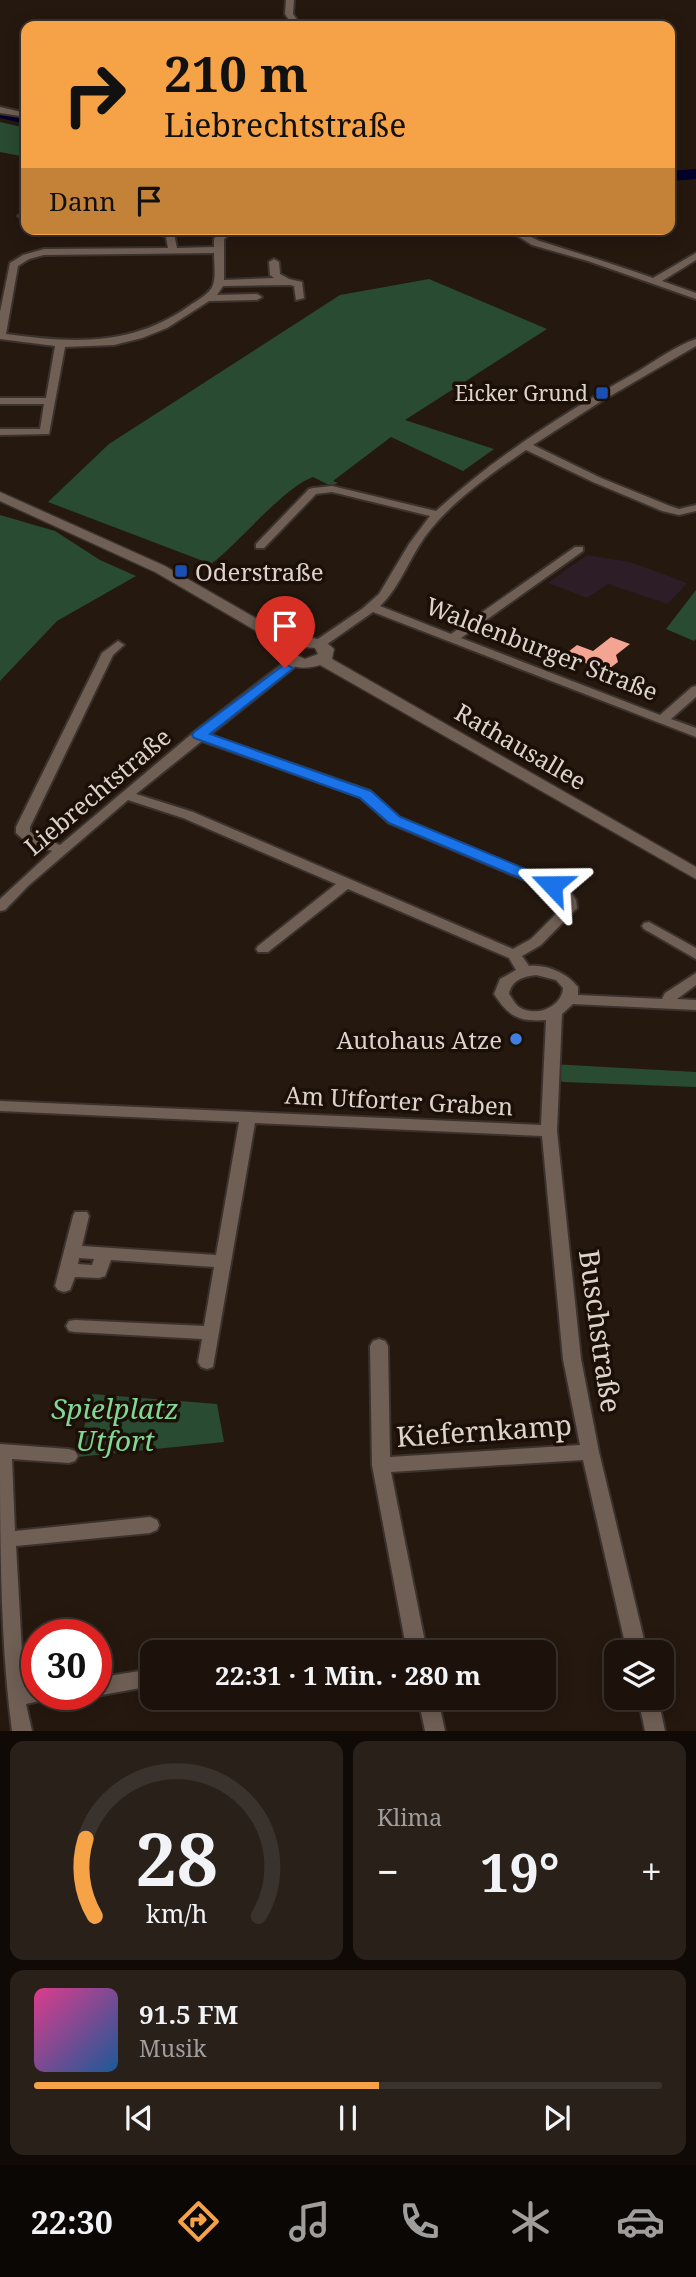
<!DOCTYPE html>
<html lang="de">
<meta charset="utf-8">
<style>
body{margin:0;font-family:"Noto Serif",serif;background:#292019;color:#f1f3f6;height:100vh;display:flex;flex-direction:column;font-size:26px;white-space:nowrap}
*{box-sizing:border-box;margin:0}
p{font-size:23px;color:#a09e9d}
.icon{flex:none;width:38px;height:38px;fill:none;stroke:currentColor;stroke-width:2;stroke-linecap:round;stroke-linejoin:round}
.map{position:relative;height:1731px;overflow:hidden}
.panel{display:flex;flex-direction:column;gap:10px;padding:10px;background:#0f0a06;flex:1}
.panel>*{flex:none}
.guide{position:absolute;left:21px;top:21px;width:654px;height:214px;border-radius:14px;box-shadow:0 4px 18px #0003,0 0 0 2px #3a322c;background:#f6a247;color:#111;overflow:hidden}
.controls{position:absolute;left:604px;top:1640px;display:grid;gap:14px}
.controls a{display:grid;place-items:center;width:70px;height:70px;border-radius:14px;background:#1c120b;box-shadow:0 4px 18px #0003,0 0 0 2px #3a322c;font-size:35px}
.speed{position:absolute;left:21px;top:1619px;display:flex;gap:14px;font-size:35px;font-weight:700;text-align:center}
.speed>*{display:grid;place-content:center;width:91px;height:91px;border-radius:50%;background:#1c120b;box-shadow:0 4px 18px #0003,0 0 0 2px #3a322c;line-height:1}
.speed .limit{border:10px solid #d22;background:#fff;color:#111}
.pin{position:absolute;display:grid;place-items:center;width:60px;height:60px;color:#fff;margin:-72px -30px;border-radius:50% 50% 50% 0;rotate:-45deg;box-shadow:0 0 7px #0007}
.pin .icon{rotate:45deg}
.me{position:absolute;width:77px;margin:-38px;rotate:293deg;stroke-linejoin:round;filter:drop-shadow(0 0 5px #0008)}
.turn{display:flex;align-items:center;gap:24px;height:147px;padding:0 28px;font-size:32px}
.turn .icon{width:91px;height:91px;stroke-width:2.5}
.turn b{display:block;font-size:49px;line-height:60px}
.then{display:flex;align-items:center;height:66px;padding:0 28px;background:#0003;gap:14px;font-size:26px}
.big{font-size:52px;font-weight:700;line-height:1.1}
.panel .tile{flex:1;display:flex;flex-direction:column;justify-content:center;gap:10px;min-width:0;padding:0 24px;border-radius:14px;background:#292019}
.panel .dial{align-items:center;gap:0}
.dial svg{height:182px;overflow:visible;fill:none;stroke:#3a322c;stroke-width:7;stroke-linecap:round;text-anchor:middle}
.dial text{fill:#f1f3f6;stroke:none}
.song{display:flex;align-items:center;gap:21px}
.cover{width:84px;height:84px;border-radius:10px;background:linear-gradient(135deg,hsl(330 70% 55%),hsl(210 70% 35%))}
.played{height:7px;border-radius:4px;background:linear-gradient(90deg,#f6a247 55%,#3a322c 55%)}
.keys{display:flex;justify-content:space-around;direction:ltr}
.heat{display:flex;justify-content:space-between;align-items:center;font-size:38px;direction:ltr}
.panel .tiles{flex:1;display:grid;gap:10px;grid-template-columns:1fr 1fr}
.tile:last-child{grid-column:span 2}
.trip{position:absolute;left:140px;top:1640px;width:416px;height:70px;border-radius:14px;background:#1c120b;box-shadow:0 4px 18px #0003,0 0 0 2px #3a322c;font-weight:700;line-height:70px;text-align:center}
.tab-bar{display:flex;height:112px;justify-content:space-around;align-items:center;background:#0b0704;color:#a09e9d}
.tab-bar .icon{width:49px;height:49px}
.tab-bar .current{color:#f6a247}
.tab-bar b{font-size:32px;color:#f1f3f6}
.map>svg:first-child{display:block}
.industrial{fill:#2c1d27}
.green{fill:#294b31}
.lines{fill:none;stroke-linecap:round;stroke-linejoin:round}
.river{fill:#00002b;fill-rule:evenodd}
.building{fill:#f3a492}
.street-casing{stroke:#3b322e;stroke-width:4}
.secondary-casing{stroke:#3b322e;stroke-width:3}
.street{fill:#705f55;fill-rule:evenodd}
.secondary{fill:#705f55;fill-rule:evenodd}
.route{fill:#1a73e8;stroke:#114b97;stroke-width:2}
.transit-dot{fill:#1a4fb4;stroke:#1c0f07;stroke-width:2.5}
.shop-dot{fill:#3f7fe0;stroke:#1c0f07;stroke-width:2.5}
.labels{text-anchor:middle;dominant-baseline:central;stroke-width:7;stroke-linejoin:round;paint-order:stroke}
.far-poi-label{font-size:21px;fill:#dcd3cd;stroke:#1c0f07;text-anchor:end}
.poi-label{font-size:24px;fill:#dcd3cd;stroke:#1c0f07;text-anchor:start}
.street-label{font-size:24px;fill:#dcd3cd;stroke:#1c0f07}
.near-street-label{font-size:28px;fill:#dcd3cd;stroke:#1c0f07}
.near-park-label{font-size:28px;font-style:italic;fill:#80d894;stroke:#1c0f07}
</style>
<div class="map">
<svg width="696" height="1731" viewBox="0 0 696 1731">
<rect width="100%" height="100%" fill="#25180f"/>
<path class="industrial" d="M587,555L630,562L687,583L668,604L608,584L587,598L548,583Z"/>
<g class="green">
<path d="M0,122L26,128V157L0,152Z"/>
<path d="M429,279L547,329L405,420L494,449L463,471L391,437L333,481L338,483L331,486L313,477C283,488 241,541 211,564L48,502L109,444L340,295Z"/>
<path d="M0,515L55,531L100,560L136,576L57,621L0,681Z"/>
<path d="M696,590V639L694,641L666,629Z"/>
<path d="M551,1064L696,1072V1087L563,1082L550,1075Z"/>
<path d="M92,1394L217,1404L224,1442L77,1457Z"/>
</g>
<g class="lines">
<g class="river">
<path d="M0,108L26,114V124L0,118Z"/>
<path d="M696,169V179L670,181V171Z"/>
</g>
</g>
<path class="building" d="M611,637L630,644L616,655L618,662L606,671L564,655L577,645L593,651Z"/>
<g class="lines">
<defs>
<g id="street">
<path d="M286,0H294L293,14L297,20L293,26H285L289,20L285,14Z"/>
<path d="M0,107L26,113V117L0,113Z"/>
<path d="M26,212V218L18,216Z"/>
<path d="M154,229H166L174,234L177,248L214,247V239L220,231L235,229L224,239V280L274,278L270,275L269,262L274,259L279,262L280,274L289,279L302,282L304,298L296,300L294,286L290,285L223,286L217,295L257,294L262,297L257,300L209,301L167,328L142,338L114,345L65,347L49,434L0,435V429H40L44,404H0V398H46L55,346L0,339V312L10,263L23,255L44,249L168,248L166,237ZM214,253C214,263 216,276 213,285C210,294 196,301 189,306C131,347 73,343 6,334L18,266L29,259L44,255Z"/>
<path d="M507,229C524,229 528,238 543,242C580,254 617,265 653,278L696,253V260L662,281L696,293V299L588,261L532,245Z"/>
<path d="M696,339V346L600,402L533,445L601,478L670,506L679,509L696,505V511L679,515L662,511L593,482L526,450C491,474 453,500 427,534C409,558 401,586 380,606L451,634L575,547H583V551L461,638L660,715L692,687L696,686V697L671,719L696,728V737L373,612L323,647H315L313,644L315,641L362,609L379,594L409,544L430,516L332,492L316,494L264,548H256V544L309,489L313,488L332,486L436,511C496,456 564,413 635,373C654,362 675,346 696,339Z"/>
<path d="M118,641L124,645L113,655L30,827V832L60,845L194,732L289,659L293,658L299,662L297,665L210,735L370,791L399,817L568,888L576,900L577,908L541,945L522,956L529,966C547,964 567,973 578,987V995L662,999L665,993L696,973V985L677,999L696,1000V1010L573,1004L562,1014L557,1131L581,1359L599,1452L647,1652H627L583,1460L391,1472L427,1652H407L372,1465L370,1346L373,1341L379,1339L385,1341L388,1346L390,1457L580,1445L563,1359L542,1136L255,1123L213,1367L207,1369L201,1367L198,1362L202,1339L75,1332L69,1331L66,1326L69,1321L75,1320L204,1326L214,1267L111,1260L105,1276L99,1278L75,1277L70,1290L64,1292L58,1290L55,1286L73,1216L75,1212H87L89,1216L82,1246L216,1255L239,1122L0,1111V1101L541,1125L546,1020C519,1022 509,1017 494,994L500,979L516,970L509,958L348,889L268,952H258L256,949L258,946L336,884L183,818L128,800L28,886L5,910L0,911V899L52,851L25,841L16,833V827L102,653ZM202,741L360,797L389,823L558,894L563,907L531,939L513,949L193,812L136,794ZM536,975L556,980L563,988C562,1007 536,1018 519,1007C515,1004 512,998 509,994C512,980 522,977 536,975ZM79,1258L94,1259L92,1265L78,1264Z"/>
<path d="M649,922L696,948V959L644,929L642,926L644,923Z"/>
<path d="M0,1444L69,1449L75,1451L78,1456L75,1461L69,1463L12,1459L15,1531L150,1517L157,1520L159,1525L157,1530L150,1533L16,1546L24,1687L37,1685V1694H47L44,1700L26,1704L32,1731H12C0,1641 0,1536 0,1444Z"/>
<path d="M152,1669V1686L96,1696L92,1694H96V1678Z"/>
<path d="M418,1698H438L445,1731H425Z"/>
<path d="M638,1698H658L665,1731H645Z"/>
</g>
<path id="secondary" d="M0,492L165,566L294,640C308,635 324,638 334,649L332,659L696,867V879L320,665C304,670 289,669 278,655L282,646L155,572L0,501ZM304,647L315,648L318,654L305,659L294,654Z"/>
</defs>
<use href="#street" class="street-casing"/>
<use href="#secondary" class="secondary-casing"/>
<use href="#street" class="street"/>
<use href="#secondary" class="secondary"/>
</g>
<path class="route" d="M285,664L293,668L290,671L210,734L371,791L400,817L557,882L560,885L557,889H546L389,823L360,798L194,738L192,735L194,732Z"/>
<g class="transit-dot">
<rect x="595" y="386" width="14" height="14" rx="3.5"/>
<rect x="174" y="564" width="14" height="14" rx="3.5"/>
</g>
<circle class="shop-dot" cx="516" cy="1039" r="7"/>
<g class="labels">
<g class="far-poi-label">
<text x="588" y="393">Eicker Grund</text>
</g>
<g class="poi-label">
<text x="195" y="571">Oderstraße</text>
<text x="502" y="1039" text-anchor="end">Autohaus Atze</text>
</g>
<g class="street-label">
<text transform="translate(542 648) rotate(21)">Waldenburger Straße</text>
<text transform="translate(521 746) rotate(30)">Rathausallee</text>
<text transform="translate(97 791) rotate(-40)">Liebrechtstraße</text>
<text transform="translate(399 1100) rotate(3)">Am Utforter Graben</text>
</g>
<g class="near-street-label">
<text transform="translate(601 1331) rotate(82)">Buschstraße</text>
<text transform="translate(484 1430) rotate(-4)">Kiefernkamp</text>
</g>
<g class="near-park-label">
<text x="115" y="1408">Spielplatz<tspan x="115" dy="32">Utfort</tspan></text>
</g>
</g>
</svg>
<div class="controls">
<a><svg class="icon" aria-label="layers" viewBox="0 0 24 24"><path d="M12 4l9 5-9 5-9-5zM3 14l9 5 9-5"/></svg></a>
</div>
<div class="speed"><div class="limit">30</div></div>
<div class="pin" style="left:285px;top:668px;background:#d93025"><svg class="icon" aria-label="arrive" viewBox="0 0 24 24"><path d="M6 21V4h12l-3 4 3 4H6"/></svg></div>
<svg class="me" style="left:552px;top:885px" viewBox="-20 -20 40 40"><path d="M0-17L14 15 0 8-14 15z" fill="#1a73e8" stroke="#fff" stroke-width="4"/></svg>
<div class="trip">22:31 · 1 Min. · 280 m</div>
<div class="guide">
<div class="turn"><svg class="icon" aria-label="right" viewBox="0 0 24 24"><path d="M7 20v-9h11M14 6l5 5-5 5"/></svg><div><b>210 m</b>Liebrechtstraße</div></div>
<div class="then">Dann<svg class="icon" aria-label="arrive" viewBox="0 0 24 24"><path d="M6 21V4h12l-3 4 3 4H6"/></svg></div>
</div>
</div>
<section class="panel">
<div class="tiles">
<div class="tile dial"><svg viewBox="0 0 100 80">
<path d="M14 69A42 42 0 1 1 86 69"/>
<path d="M14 69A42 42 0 0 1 10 35" stroke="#f6a247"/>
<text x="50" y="56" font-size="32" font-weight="700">28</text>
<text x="50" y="72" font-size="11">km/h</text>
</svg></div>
<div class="tile"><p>Klima</p>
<div class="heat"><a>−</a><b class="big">19°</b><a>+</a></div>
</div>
<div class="tile">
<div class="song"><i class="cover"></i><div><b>91.5 FM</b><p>Musik</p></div></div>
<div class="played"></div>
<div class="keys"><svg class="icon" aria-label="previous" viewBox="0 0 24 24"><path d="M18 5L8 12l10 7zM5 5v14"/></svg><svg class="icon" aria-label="pause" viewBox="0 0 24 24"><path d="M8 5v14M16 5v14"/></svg><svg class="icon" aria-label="next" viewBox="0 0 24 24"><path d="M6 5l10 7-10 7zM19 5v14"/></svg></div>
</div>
</div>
</section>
<nav class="tab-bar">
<b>22:30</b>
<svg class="icon current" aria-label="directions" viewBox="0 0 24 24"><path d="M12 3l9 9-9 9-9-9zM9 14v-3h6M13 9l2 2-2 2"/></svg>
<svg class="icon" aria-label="music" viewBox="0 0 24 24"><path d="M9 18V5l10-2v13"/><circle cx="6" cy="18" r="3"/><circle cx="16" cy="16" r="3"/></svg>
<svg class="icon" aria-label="phone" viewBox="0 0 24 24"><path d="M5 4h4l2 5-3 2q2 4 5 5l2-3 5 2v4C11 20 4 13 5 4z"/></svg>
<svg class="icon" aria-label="climate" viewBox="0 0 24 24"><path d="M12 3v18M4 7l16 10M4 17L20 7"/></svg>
<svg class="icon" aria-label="car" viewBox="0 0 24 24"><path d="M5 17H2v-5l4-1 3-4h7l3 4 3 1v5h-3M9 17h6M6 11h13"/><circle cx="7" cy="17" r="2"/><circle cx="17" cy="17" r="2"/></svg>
</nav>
